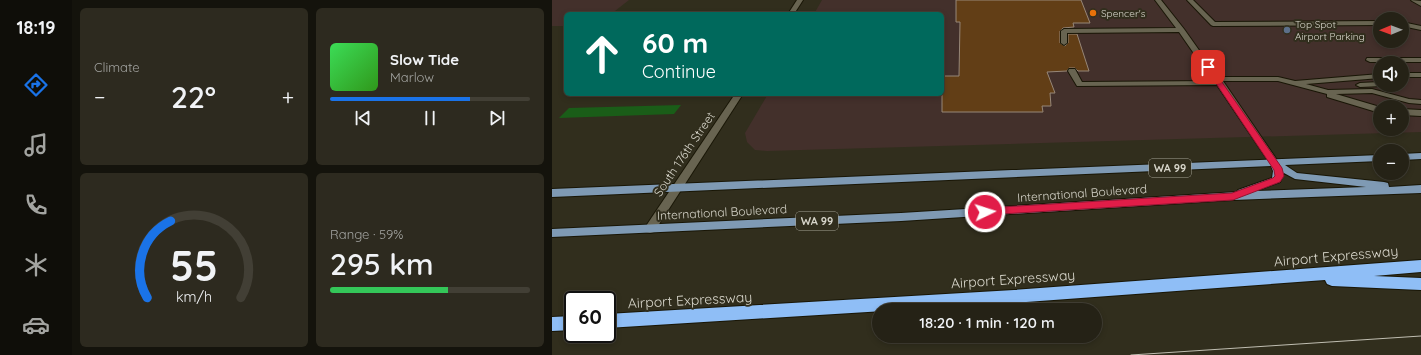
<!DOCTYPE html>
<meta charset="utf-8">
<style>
body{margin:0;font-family:Quicksand,sans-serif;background:#2d2a1f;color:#f1f3f6;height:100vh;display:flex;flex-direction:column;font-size:15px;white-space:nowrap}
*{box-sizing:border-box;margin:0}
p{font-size:13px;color:#a3a4a1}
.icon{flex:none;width:22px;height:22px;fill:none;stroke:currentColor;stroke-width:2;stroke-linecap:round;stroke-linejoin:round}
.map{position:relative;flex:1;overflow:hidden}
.sheet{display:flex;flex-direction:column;gap:8px;padding:8px;background:#14130c;width:480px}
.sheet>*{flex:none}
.guide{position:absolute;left:12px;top:12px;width:380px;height:84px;border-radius:6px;box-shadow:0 2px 6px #0003,0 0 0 1px #423f35;background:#00695c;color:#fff;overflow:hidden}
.needle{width:26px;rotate:269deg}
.tools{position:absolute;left:821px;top:12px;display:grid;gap:8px}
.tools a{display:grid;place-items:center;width:36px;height:36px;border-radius:50%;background:#252216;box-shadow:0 2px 6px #0003,0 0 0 1px #423f35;font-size:20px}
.speed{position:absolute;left:12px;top:291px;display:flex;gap:8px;font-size:20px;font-weight:700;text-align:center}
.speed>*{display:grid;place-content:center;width:52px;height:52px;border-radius:50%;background:#252216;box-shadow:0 2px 6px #0003,0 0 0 1px #423f35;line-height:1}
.speed .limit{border:2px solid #111;border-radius:6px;background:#fff;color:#111}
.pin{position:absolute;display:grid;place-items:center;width:34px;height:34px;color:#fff;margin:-17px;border-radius:8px;box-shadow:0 2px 6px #0006}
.me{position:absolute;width:44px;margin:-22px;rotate:86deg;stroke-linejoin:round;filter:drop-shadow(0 0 3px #0008)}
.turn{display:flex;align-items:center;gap:14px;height:84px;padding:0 12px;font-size:18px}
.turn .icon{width:52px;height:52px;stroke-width:2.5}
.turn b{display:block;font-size:28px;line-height:34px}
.big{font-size:30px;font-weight:600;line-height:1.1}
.sheet .widget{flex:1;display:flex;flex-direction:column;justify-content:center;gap:6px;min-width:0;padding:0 14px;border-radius:6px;background:#2d2a1f}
.sheet .dial{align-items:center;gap:0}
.dial svg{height:104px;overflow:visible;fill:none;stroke:#423f35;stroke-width:7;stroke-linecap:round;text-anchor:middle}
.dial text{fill:#f1f3f6;stroke:none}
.song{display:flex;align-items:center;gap:12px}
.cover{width:48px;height:48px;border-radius:6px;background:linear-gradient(135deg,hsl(130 70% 55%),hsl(110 70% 35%))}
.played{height:4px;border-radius:2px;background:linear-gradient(90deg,#1a73e8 70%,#423f35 70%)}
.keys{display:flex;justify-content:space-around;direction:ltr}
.heat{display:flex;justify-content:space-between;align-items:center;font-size:22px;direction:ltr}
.charge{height:6px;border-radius:3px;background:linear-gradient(90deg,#34c759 59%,#423f35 0)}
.sheet .tiles{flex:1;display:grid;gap:8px;grid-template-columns:repeat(2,1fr)}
.trip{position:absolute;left:320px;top:303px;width:230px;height:40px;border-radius:20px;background:#252216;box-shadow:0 2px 6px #0003,0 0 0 1px #423f35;font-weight:600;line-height:40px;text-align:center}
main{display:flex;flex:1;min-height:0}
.tab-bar{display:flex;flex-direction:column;width:72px;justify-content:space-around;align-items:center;background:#0f0e09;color:#a3a4a1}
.tab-bar .icon{width:28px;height:28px}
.tab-bar .active{color:#1a73e8}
.tab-bar b{font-size:18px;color:#f1f3f6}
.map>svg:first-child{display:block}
.commercial{fill:#43302b;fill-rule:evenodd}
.green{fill:#1a5d18}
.building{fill:#623e16;stroke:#978778}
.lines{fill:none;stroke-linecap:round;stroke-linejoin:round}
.service-casing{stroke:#191606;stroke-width:2}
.tertiary-casing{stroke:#191606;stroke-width:2}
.primary-casing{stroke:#191606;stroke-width:2}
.motorway-casing{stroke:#191606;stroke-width:2}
.service{fill:#686451;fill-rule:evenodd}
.tertiary{fill:#686451;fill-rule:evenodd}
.primary{fill:#7f9ab4;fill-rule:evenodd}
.motorway{fill:#8fbef6;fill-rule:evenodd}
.tram{stroke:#c0beb2;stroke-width:1}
.route{fill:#e11d48;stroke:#92132f}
.food-dot{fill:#e8710a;stroke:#312e1d;stroke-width:1.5}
.service-dot{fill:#5c6f8a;stroke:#312e1d;stroke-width:1.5}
.labels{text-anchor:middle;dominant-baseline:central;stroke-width:4;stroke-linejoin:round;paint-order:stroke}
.far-poi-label{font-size:10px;fill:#d7d5ca;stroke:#312e1d;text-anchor:start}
.shield{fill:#312e1d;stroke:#a5a396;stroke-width:1}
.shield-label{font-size:11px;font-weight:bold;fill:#d7d5ca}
.street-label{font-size:12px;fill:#d7d5ca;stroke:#312e1d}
.near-street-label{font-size:14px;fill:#d7d5ca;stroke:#312e1d}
</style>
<main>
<nav class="tab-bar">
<b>18:19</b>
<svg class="icon active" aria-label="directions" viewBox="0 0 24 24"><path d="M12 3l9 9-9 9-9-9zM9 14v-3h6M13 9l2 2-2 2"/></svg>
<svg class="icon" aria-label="music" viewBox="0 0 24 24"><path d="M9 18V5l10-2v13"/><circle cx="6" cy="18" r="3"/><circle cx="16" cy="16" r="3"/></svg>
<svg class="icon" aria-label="phone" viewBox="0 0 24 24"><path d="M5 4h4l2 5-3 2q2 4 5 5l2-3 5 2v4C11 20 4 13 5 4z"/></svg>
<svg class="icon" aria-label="climate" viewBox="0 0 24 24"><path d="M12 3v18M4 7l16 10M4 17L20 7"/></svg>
<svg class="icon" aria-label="car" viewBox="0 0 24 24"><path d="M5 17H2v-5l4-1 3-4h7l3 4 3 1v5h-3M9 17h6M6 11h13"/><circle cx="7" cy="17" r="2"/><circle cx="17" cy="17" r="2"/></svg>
</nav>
<section class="sheet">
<div class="tiles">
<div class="widget"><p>Climate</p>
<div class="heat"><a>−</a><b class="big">22°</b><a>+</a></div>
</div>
<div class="widget">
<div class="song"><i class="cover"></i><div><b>Slow Tide</b><p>Marlow</p></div></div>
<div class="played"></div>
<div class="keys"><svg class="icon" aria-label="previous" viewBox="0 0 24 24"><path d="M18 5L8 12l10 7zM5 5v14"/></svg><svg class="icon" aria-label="pause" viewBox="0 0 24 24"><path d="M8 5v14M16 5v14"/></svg><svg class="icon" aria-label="next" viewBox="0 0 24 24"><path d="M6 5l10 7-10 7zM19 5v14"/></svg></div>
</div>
<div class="widget dial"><svg viewBox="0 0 100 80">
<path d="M14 69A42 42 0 1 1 86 69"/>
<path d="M14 69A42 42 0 0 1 32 10" stroke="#1a73e8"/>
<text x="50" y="56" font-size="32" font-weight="700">55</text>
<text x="50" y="72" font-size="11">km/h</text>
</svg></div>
<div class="widget"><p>Range · 59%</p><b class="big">295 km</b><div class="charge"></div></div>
</div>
</section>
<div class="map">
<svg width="869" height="355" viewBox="0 0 869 355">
<rect width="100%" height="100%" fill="#312e1d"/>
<g class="commercial">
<path d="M0,0H77L59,14H14V26H0Z"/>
<path d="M270,0H869V132L215,151L203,150L195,142L193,133L216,94H390V14H262ZM828,19H850V41H828ZM828,63H850V85H828ZM828,107H850V129H828Z"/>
</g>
<path class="green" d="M129,105L122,114L7,118L17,108Z"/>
<path class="building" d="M404,0H529L538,23H521L522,27L511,28L508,31V43L513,46L516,43V34H525L537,71H526L523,68H517L515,71L495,72L503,93H498L499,106H490L491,112H390V76H407L408,22H404Z"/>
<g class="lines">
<defs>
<g id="service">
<path d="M603,0H609L632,29L666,77H726L743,81L828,74V78L754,84L776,90L820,89L857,99L869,100V104L857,103L820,93L784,94L828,107V113L775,97V94L726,81H671L727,163L722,166L719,165L665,85L525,86L516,71L517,69H523L530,82L661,81L627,32L515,33V43L512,45L509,43V31L512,29L624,28Z"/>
<path d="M635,0H641L663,22L828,21V25L661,26L659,25Z"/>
<path d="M859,0L869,1V6L860,1Z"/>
<path d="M850,22L869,26V30L850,26Z"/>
<path d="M815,58H869V62H818L814,60Z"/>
<rect x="850" y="73" width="19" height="4"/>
<path d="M828,82V85L831,86L808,87L804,85L808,83Z"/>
<path d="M850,109L869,110V116L850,115Z"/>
</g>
<g id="tertiary">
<path d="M245,0H251L242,14H236Z"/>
<path d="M183,94H191L102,232L98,233L94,232L92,229L94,226Z"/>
</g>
<g id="primary">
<path d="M869,153V159L850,160V154Z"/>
<path d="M828,155V161L733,165L745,173L832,182L836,183L837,187L869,185V193L681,200L349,221L0,237V229L349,213L685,192L686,190L720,178L721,171L719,166L0,197V189ZM732,173L743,179L814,187L704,191L728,182Z"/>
</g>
<g id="motorway">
<path d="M869,260V272L822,276L869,278V290L780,286L775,284L773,280L462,303L55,328V314L462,290Z"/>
<path d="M21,316V330L0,331V317Z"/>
</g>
</defs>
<use href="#service" class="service-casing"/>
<use href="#tertiary" class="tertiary-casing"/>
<use href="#primary" class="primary-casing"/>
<use href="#motorway" class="motorway-casing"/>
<use href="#service" class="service"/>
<use href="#tertiary" class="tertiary"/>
<use href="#primary" class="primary"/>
<use href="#motorway" class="motorway"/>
<path class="tram" d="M579,355L869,336"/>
</g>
<path class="route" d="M654,65H658L730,168L732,176L728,182L681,200L433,215L429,214L428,212L429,209L433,208L680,193L721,178L723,176L722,170L653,67Z"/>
<circle class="food-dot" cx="541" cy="13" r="4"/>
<circle class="service-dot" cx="735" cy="30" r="4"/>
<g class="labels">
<g class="far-poi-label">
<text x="549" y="13">Spencer's</text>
<text x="743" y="24">Top Spot<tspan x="743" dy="12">Airport Parking</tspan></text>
</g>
<g class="shield">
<rect x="597" y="159" width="42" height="18" rx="3"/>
<rect x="244" y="212" width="42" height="18" rx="3"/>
</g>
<g class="shield-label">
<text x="618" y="168">WA 99</text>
<text x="265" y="221">WA 99</text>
</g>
<g class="street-label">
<text transform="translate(132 154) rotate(-56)">South 176th Street</text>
<text transform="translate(530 193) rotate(-4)">International Boulevard</text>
<text transform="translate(170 212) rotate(-3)">International Boulevard</text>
</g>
<g class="near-street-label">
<text transform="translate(784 256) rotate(-5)">Airport Expressway</text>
<text transform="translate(461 279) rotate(-4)">Airport Expressway</text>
<text transform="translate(138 300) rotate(-3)">Airport Expressway</text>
</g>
</g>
</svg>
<div class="tools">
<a><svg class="needle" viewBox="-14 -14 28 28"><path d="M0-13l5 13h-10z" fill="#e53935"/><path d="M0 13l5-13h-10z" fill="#a3a4a1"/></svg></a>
<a><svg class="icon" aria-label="sound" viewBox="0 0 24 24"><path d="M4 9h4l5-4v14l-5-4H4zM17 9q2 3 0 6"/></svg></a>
<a>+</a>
<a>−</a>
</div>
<div class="speed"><div class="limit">60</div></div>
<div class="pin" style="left:656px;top:67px;background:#d93025"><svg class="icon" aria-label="arrive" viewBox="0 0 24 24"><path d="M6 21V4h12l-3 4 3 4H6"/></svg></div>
<svg class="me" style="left:433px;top:212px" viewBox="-20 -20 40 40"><circle r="17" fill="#e11d48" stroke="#fff" stroke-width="3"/><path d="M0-11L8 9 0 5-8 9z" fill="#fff"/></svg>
<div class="trip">18:20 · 1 min · 120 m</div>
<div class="guide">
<div class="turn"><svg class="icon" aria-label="ahead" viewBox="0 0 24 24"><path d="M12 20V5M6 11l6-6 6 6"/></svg><div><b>60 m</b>Continue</div></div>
</div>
</div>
</main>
